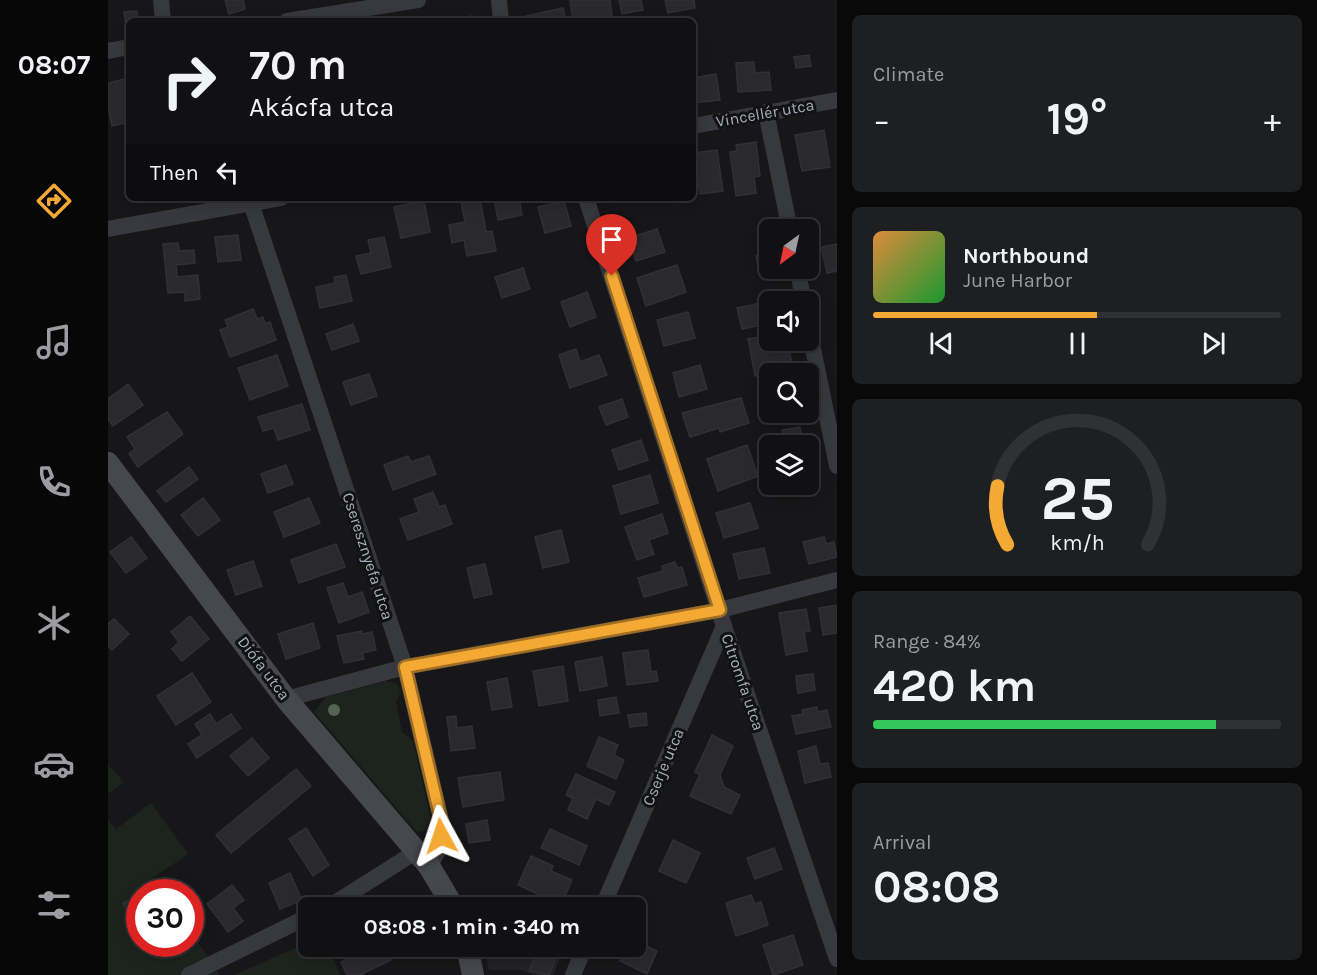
<!DOCTYPE html>
<meta charset="utf-8">
<style>
body{margin:0;font-family:Karla,sans-serif;background:#1e1f21;color:#f1f3f6;height:100vh;display:flex;flex-direction:column;font-size:22px;white-space:nowrap}
*{box-sizing:border-box;margin:0}
p{font-size:20px;color:#9c9da0}
.icon{flex:none;width:33px;height:33px;fill:none;stroke:currentColor;stroke-width:2;stroke-linecap:round;stroke-linejoin:round}
.map{position:relative;flex:1;overflow:hidden}
.side{display:flex;flex-direction:column;gap:15px;padding:15px;background:#09090a;width:480px}
.side>*{flex:none}
.hud{position:absolute;left:18px;top:18px;width:570px;height:183px;border-radius:9px;box-shadow:0 3px 15px #0003,0 0 0 2px #303133;background:#111113;color:#f1f3f6;overflow:hidden}
.needle{width:39px;rotate:213deg}
.fabs{position:absolute;left:651px;top:219px;display:grid;gap:12px}
.fabs a{display:grid;place-items:center;width:60px;height:60px;border-radius:9px;background:#111113;box-shadow:0 3px 15px #0003,0 0 0 2px #303133;font-size:30px}
.speed{position:absolute;left:18px;top:879px;display:flex;gap:12px;font-size:30px;font-weight:700;text-align:center}
.speed>*{display:grid;place-content:center;width:78px;height:78px;border-radius:50%;background:#111113;box-shadow:0 3px 15px #0003,0 0 0 2px #303133;line-height:1}
.speed .limit{border:9px solid #d22;background:#fff;color:#111}
.pin{position:absolute;display:grid;place-items:center;width:51px;height:51px;color:#fff;margin:-62px -26px;border-radius:50% 50% 50% 0;rotate:-45deg;box-shadow:0 0 6px #0007}
.pin .icon{rotate:45deg}
.me{position:absolute;width:66px;margin:-33px;rotate:355deg;stroke-linejoin:round;filter:drop-shadow(0 0 4px #0008)}
.turn{display:flex;align-items:center;gap:21px;height:126px;padding:0 24px;font-size:27px}
.turn .icon{width:78px;height:78px;stroke-width:2.5}
.turn b{display:block;font-size:42px;line-height:51px}
.then{display:flex;align-items:center;height:57px;padding:0 24px;background:#0003;gap:12px;font-size:22px}
.big{font-size:45px;font-weight:700;line-height:1.1}
.side .card{flex:1;display:flex;flex-direction:column;justify-content:center;gap:9px;min-width:0;padding:0 21px;border-radius:9px;background:#1e1f21}
.side .dial{align-items:center;gap:0}
.dial svg{height:156px;overflow:visible;fill:none;stroke:#303133;stroke-width:7;stroke-linecap:round;text-anchor:middle}
.dial text{fill:#f1f3f6;stroke:none}
.song{display:flex;align-items:center;gap:18px}
.cover{width:72px;height:72px;border-radius:9px;background:linear-gradient(135deg,hsl(30 70% 55%),hsl(130 70% 35%))}
.played{height:6px;border-radius:3px;background:linear-gradient(90deg,#f4a934 55%,#303133 55%)}
.keys{display:flex;justify-content:space-around;direction:ltr}
.heat{display:flex;justify-content:space-between;align-items:center;font-size:33px;direction:ltr}
.charge{height:9px;border-radius:4px;background:linear-gradient(90deg,#34c759 84%,#303133 0)}
.trip{position:absolute;left:190px;top:897px;width:348px;height:60px;border-radius:9px;background:#111113;box-shadow:0 3px 15px #0003,0 0 0 2px #303133;font-weight:700;line-height:60px;text-align:center}
main{display:flex;flex:1;min-height:0}
.dock{display:flex;flex-direction:column;width:108px;justify-content:space-around;align-items:center;background:#070708;color:#9c9da0}
.dock .icon{width:42px;height:42px}
.dock .active{color:#f4a934}
.dock b{font-size:27px;color:#f1f3f6}
.map>svg:first-child{display:block}
.built{fill:#232326}
.green{fill:#1d241e}
.building{fill:#2a2a2d;stroke:#313135;stroke-width:1.5}
.lines{fill:none;stroke-linecap:round;stroke-linejoin:round}
.street{stroke:#38393e;stroke-width:16}
.secondary{stroke:#46484e;stroke-width:22}
.tree{fill:#516552}
.route-casing{stroke:#9f6e22;stroke-width:15}
.route{stroke:#f4a934;stroke-width:10}
.labels{text-anchor:middle;dominant-baseline:central;stroke-width:6;stroke-linejoin:round;paint-order:stroke}
.street-label{font-size:16px;fill:#a9afb9;stroke:#121214}
</style>
<main>
<nav class="dock">
<b>08:07</b>
<svg class="icon active" aria-label="directions" viewBox="0 0 24 24"><path d="M12 3l9 9-9 9-9-9zM9 14v-3h6M13 9l2 2-2 2"/></svg>
<svg class="icon" aria-label="music" viewBox="0 0 24 24"><path d="M9 18V5l10-2v13"/><circle cx="6" cy="18" r="3"/><circle cx="16" cy="16" r="3"/></svg>
<svg class="icon" aria-label="phone" viewBox="0 0 24 24"><path d="M5 4h4l2 5-3 2q2 4 5 5l2-3 5 2v4C11 20 4 13 5 4z"/></svg>
<svg class="icon" aria-label="climate" viewBox="0 0 24 24"><path d="M12 3v18M4 7l16 10M4 17L20 7"/></svg>
<svg class="icon" aria-label="car" viewBox="0 0 24 24"><path d="M5 17H2v-5l4-1 3-4h7l3 4 3 1v5h-3M9 17h6M6 11h13"/><circle cx="7" cy="17" r="2"/><circle cx="17" cy="17" r="2"/></svg>
<svg class="icon" aria-label="filters" viewBox="0 0 24 24"><path d="M4 7h16M4 17h16"/><circle cx="9" cy="7" r="2"/><circle cx="15" cy="17" r="2"/></svg>
</nav>
<div class="map">
<svg width="729" height="975" viewBox="0 0 729 975">
<rect width="100%" height="100%" fill="#171719"/>
<g class="built">
<path d="M424,897L447,907L368,908L367,904Z"/>
<path d="M376,947H457L445,975H425L413,970H381Z"/>
</g>
<g class="green">
<path d="M278,681L289,684L293,693L288,701L294,732L305,741L322,816V826L317,831L309,832L206,712L218,697Z"/>
<path d="M0,765L16,782L0,794Z"/>
<path d="M43,803L80,854L45,878L55,892H32V944H82L83,932L112,975H0V820L8,829Z"/>
<path d="M201,942V946L220,947L232,975H126Z"/>
</g>
<g class="building">
<path d="M117,0H135L137,9L121,14Z"/>
<path d="M462,0H502L504,16L493,18V21H465Z"/>
<path d="M511,0H533L535,10L514,14Z"/>
<path d="M557,0H586L587,8L560,13Z"/>
<path d="M455,8L458,21H419L418,16Z"/>
<path d="M29,11L30,21H21V26L18,27L16,12Z"/>
<path d="M364,16L365,21H334Z"/>
<path d="M701,55L703,66L688,68L686,57Z"/>
<path d="M646,62L647,73L661,72L663,90L630,92L628,63Z"/>
<path d="M608,74L612,100L586,103L585,78Z"/>
<path d="M21,78V122L4,126L0,108V83Z"/>
<path d="M716,130L722,167L694,171L687,135Z"/>
<path d="M648,142L652,176L646,177L648,193L628,196L622,152L629,151L628,145Z"/>
<path d="M609,150L615,191L592,194L586,153Z"/>
<path d="M372,198L378,232L384,231L388,251L359,256L356,240L344,243L341,225L357,222L353,202Z"/>
<path d="M386,198H411L414,215L390,220Z"/>
<path d="M316,201L322,232L293,238L286,207Z"/>
<path d="M456,201L463,226L437,233L430,207Z"/>
<path d="M549,229L557,252L528,261L521,238Z"/>
<path d="M130,235L133,260L110,262L107,237Z"/>
<path d="M276,237L283,267L253,274L248,256L263,253L260,240Z"/>
<path d="M70,243L71,251L86,250L87,263L68,265L69,277L90,275L92,299L77,301V292L60,293L55,244Z"/>
<path d="M729,244V271L719,273L713,247Z"/>
<path d="M662,254V268L672,270L651,273L648,256Z"/>
<path d="M569,265L578,292L538,306L529,278Z"/>
<path d="M415,268L422,289L394,298L387,277Z"/>
<path d="M238,275L244,301L212,308L208,287L227,283L226,277Z"/>
<path d="M479,292L488,317L462,327L453,302Z"/>
<path d="M666,300L662,302V323L634,329L629,308Z"/>
<path d="M145,309L149,319L155,317L157,324L162,322L168,340L122,357L112,330L120,327L117,320Z"/>
<path d="M580,312L587,338L556,346L549,320Z"/>
<path d="M245,324L251,341L224,350L218,334Z"/>
<path d="M660,336L663,352L681,348L685,370L647,376L640,339Z"/>
<path d="M468,349L472,362L491,355L499,375L462,388L451,355Z"/>
<path d="M169,355L180,386L142,400L130,368Z"/>
<path d="M592,365L599,389L571,397L565,373Z"/>
<path d="M261,374L269,396L243,405L235,382Z"/>
<path d="M20,384L35,405L5,426L0,419V399Z"/>
<path d="M633,398L641,423L612,432L611,428L582,437L574,413Z"/>
<path d="M514,399L520,417L498,425L491,407Z"/>
<path d="M194,404L202,430L170,440L166,428L155,431L150,417Z"/>
<path d="M59,412L75,434L30,467L21,454L27,449L19,437Z"/>
<path d="M668,412H688V414L669,417Z"/>
<path d="M692,427L695,446H673V442H676L674,430Z"/>
<path d="M533,440L540,460L511,470L504,450Z"/>
<path d="M639,445L650,476L610,491L599,459Z"/>
<path d="M700,449H704L707,470L700,471Z"/>
<path d="M300,456L303,462L321,456L328,474L285,490L276,465Z"/>
<path d="M178,465L185,484L160,493L153,474Z"/>
<path d="M81,467L90,479L58,502L49,491Z"/>
<path d="M542,475L550,503L513,514L505,486Z"/>
<path d="M325,492L331,507L337,505L344,524L300,540L292,519L311,512L306,499Z"/>
<path d="M95,498L112,520L90,536L73,515Z"/>
<path d="M201,498L212,523L176,537L166,512Z"/>
<path d="M642,503L650,528L616,538L608,513Z"/>
<path d="M554,514L560,533L541,540L546,554L529,560L517,527Z"/>
<path d="M453,530L461,562L435,568L427,537Z"/>
<path d="M23,537L39,558L18,573L2,552Z"/>
<path d="M716,537L718,544L726,542L729,557L701,564L695,542Z"/>
<path d="M228,544L237,567L191,583L183,560Z"/>
<path d="M656,548L662,573L631,579L625,554Z"/>
<path d="M145,561L154,586L128,595L119,570Z"/>
<path d="M567,562L569,568L574,567L579,585L536,597L530,578L555,571L554,566Z"/>
<path d="M377,564L384,594L366,598L359,568Z"/>
<path d="M235,583L240,597L254,592L261,612L231,623L219,588Z"/>
<path d="M729,605V633L715,635L711,608Z"/>
<path d="M698,609L702,631L696,632L699,651L678,655L671,613Z"/>
<path d="M82,616L101,639L74,661L64,649L71,642L63,632Z"/>
<path d="M6,619L21,634L4,650L0,646V624Z"/>
<path d="M205,623L212,648L178,659L170,634Z"/>
<path d="M254,631V634L264,632L268,650L254,653L256,659L236,663L229,636Z"/>
<path d="M540,650L543,672L548,671L550,681L519,685L515,653Z"/>
<path d="M494,657L499,686L472,691L467,662Z"/>
<path d="M455,666L460,701L431,706L425,671Z"/>
<path d="M84,673L103,702L68,725L49,696Z"/>
<path d="M705,674L707,690L690,693L688,676Z"/>
<path d="M399,678L404,707L384,710L379,682Z"/>
<path d="M508,697L511,713L492,716L490,700Z"/>
<path d="M709,707L710,712L719,710L723,727L688,734L684,716L695,714L694,710Z"/>
<path d="M538,713L539,725L522,727L520,715Z"/>
<path d="M102,714L108,724L123,714L133,728L89,758L80,744L94,735L87,724Z"/>
<path d="M348,716L349,728L364,726L367,748L343,751L339,717Z"/>
<path d="M604,735L625,746L612,775L616,787L632,795L623,814L582,796L592,774L587,772Z"/>
<path d="M491,737L510,745L506,755L516,760L508,779L479,766Z"/>
<path d="M144,738L161,758L140,776L122,756Z"/>
<path d="M708,746L712,764L720,763L723,777L697,783L690,751Z"/>
<path d="M188,769L203,786L123,853L108,835Z"/>
<path d="M392,772L396,800L355,807L350,778Z"/>
<path d="M468,774L507,792L501,805L488,799L479,819L460,810L465,798L458,795Z"/>
<path d="M379,820L382,840L361,843L358,824Z"/>
<path d="M198,828L221,865L205,876L181,839Z"/>
<path d="M442,829L479,846L471,865L433,848Z"/>
<path d="M565,840L592,853L578,883L551,871Z"/>
<path d="M666,848L674,869L647,879L639,858Z"/>
<path d="M423,856L445,866L443,871L464,880L453,905L410,885Z"/>
<path d="M182,873L194,900L172,909L161,883Z"/>
<path d="M124,885L136,900L125,908L135,921L120,932L99,904Z"/>
<path d="M643,895L647,904L653,902L660,925L628,936L618,903Z"/>
<path d="M32,896V937L15,903Z"/>
<path d="M685,935L695,965L665,975L655,945Z"/>
<path d="M528,941L549,951L539,974L512,961L519,946H528Z"/>
<path d="M257,946H276L283,960L252,975H239L233,962L258,950Z"/>
<path d="M295,946H314L315,949L301,957Z"/>
<path d="M432,946H453L441,975L421,971Z"/>
</g>
<g class="lines">
<g class="street">
<path d="M53,0L55,21"/>
<path d="M391,0L393,21"/>
<path d="M179,21L310,0"/>
<path d="M0,51L21,47"/>
<path d="M658,112L682,230"/>
<path d="M585,126L729,100"/>
<path d="M478,198L616,626L729,959"/>
<path d="M143,203L297,667L334,824L332,848L321,866"/>
<path d="M0,229L173,198"/>
<path d="M689,268L696,302"/>
<path d="M700,324L729,466"/>
<path d="M178,699L297,667L612,610L729,580"/>
<path d="M219,908L309,851"/>
<path d="M494,908L616,626"/>
<path d="M81,975L201,916"/>
<path d="M465,975L477,946"/>
</g>
<g class="secondary">
<path d="M0,463L178,699L321,866L346,908"/>
<path d="M359,946L365,975"/>
</g>
</g>
<circle class="tree" cx="226" cy="710" r="6"/>
<g class="lines">
<defs>
<path id="route" d="M333,836L334,824L297,667L612,610L504,276"/>
</defs>
<use href="#route" class="route-casing"/>
<use href="#route" class="route"/>
</g>
<g class="labels">
<g class="street-label">
<text transform="translate(657 113) rotate(-10)">Vincellér utca</text>
<text transform="translate(260 556) rotate(72)">Cseresznyefa utca</text>
<text transform="translate(156 668) rotate(53)">Diófa utca</text>
<text transform="translate(635 682) rotate(71)">Citromfa utca</text>
<text transform="translate(555 767) rotate(-67)">Cserje utca</text>
</g>
</g>
</svg>
<div class="fabs">
<a><svg class="needle" viewBox="-14 -14 28 28"><path d="M0-13l5 13h-10z" fill="#e53935"/><path d="M0 13l5-13h-10z" fill="#9c9da0"/></svg></a>
<a><svg class="icon" aria-label="sound" viewBox="0 0 24 24"><path d="M4 9h4l5-4v14l-5-4H4zM17 9q2 3 0 6"/></svg></a>
<a><svg class="icon" aria-label="search" viewBox="0 0 24 24"><circle cx="10" cy="10" r="6"/><path d="M15 15l6 6"/></svg></a>
<a><svg class="icon" aria-label="layers" viewBox="0 0 24 24"><path d="M12 4l9 5-9 5-9-5zM3 14l9 5 9-5"/></svg></a>
</div>
<div class="speed"><div class="limit">30</div></div>
<div class="pin" style="left:504px;top:276px;background:#d93025"><svg class="icon" aria-label="arrive" viewBox="0 0 24 24"><path d="M6 21V4h12l-3 4 3 4H6"/></svg></div>
<svg class="me" style="left:333px;top:836px" viewBox="-20 -20 40 40"><path d="M0-17L14 15 0 8-14 15z" fill="#f4a934" stroke="#fff" stroke-width="4"/></svg>
<div class="trip">08:08 · 1 min · 340 m</div>
<div class="hud">
<div class="turn"><svg class="icon" aria-label="right" viewBox="0 0 24 24"><path d="M7 20v-9h11M14 6l5 5-5 5"/></svg><div><b>70 m</b>Akácfa utca</div></div>
<div class="then">Then<svg class="icon" aria-label="left" viewBox="0 0 24 24"><path d="M17 20v-9H6M10 6l-5 5 5 5"/></svg></div>
</div>
</div>
<section class="side">
<div class="card"><p>Climate</p>
<div class="heat"><a>−</a><b class="big">19°</b><a>+</a></div>
</div>
<div class="card">
<div class="song"><i class="cover"></i><div><b>Northbound</b><p>June Harbor</p></div></div>
<div class="played"></div>
<div class="keys"><svg class="icon" aria-label="previous" viewBox="0 0 24 24"><path d="M18 5L8 12l10 7zM5 5v14"/></svg><svg class="icon" aria-label="pause" viewBox="0 0 24 24"><path d="M8 5v14M16 5v14"/></svg><svg class="icon" aria-label="next" viewBox="0 0 24 24"><path d="M6 5l10 7-10 7zM19 5v14"/></svg></div>
</div>
<div class="card dial"><svg viewBox="0 0 100 80">
<path d="M14 69A42 42 0 1 1 86 69"/>
<path d="M14 69A42 42 0 0 1 9 39" stroke="#f4a934"/>
<text x="50" y="56" font-size="32" font-weight="700">25</text>
<text x="50" y="72" font-size="11">km/h</text>
</svg></div>
<div class="card"><p>Range · 84%</p><b class="big">420 km</b><div class="charge"></div></div>
<div class="card"><p>Arrival</p><b class="big">08:08</b></div>
</section>
</main>
